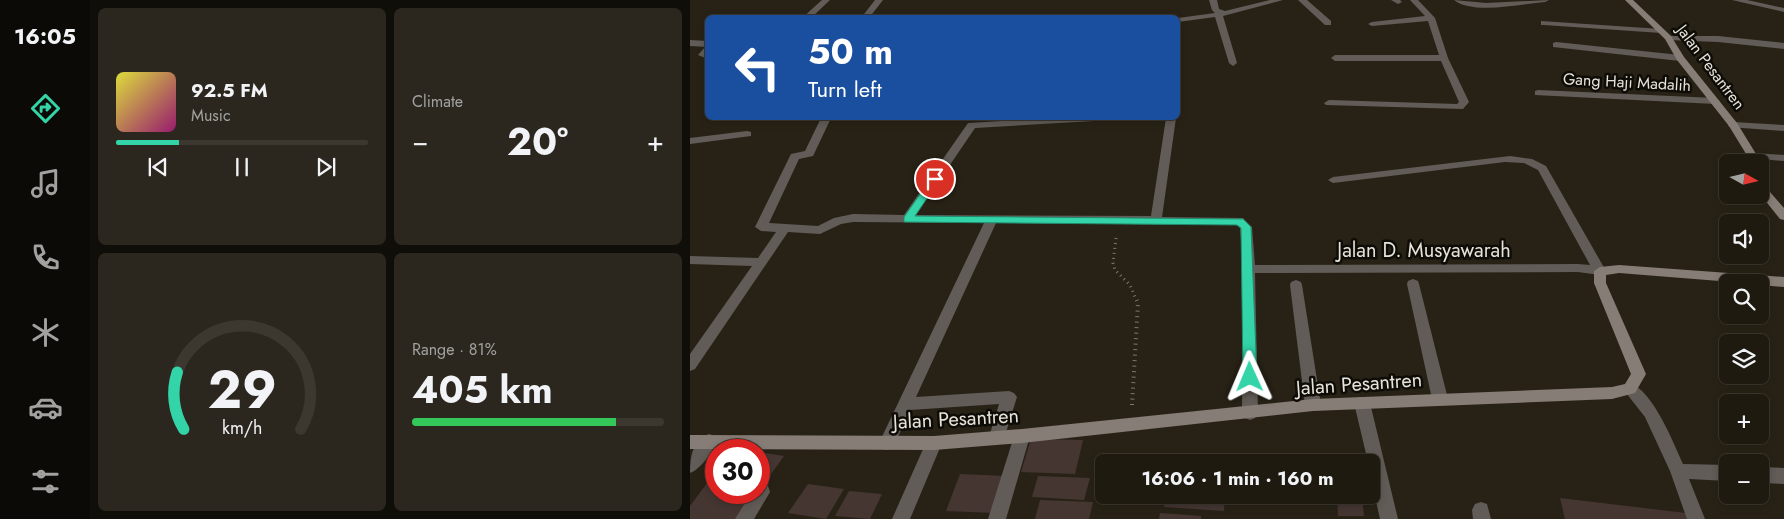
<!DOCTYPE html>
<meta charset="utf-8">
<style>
body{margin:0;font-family:Jost,sans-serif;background:#2b271e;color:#f1f3f6;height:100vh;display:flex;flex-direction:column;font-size:19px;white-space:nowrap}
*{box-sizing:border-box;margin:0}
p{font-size:16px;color:#a1a19f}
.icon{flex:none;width:28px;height:28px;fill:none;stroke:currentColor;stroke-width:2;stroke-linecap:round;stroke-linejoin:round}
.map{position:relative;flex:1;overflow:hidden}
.sheet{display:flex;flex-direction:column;gap:8px;padding:8px;background:#100e09;width:600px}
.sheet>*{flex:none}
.top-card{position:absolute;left:15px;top:15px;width:475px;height:105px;border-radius:8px;box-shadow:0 2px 8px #0003,0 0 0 1px #3c3830;background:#1a4fa0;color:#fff;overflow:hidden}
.needle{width:32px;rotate:98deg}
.fabs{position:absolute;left:1029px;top:154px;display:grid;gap:10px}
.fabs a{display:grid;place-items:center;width:50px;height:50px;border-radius:8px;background:#1e1a10;box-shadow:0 2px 8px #0003,0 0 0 1px #3c3830;font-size:25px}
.speed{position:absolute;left:15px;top:439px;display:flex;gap:10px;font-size:25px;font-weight:700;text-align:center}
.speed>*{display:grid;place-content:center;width:65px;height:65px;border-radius:50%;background:#1e1a10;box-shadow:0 2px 8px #0003,0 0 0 1px #3c3830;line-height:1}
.speed .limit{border:8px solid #d22;background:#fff;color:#111}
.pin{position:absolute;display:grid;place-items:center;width:42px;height:42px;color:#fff;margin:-21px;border:2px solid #fff;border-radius:50%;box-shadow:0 1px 5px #0007}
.me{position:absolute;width:55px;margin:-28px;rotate:359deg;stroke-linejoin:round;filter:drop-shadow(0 0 4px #0008)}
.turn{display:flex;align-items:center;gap:18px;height:105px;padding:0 20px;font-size:22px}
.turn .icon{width:65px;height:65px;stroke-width:2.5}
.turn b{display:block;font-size:35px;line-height:42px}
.big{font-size:38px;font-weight:700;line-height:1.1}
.sheet .card{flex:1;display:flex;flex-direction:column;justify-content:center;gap:8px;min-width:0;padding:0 18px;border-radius:8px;background:#2b271e}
.sheet .dial{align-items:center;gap:0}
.dial svg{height:130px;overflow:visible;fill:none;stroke:#3c3830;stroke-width:7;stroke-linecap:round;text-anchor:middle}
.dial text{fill:#f1f3f6;stroke:none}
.song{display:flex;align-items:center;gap:15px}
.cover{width:60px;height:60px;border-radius:8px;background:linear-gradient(135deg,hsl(60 70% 55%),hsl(320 70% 35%))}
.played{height:5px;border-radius:2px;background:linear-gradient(90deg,#33d4a8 25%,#3c3830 25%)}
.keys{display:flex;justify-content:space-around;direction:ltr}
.heat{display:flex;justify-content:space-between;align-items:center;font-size:28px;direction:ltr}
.charge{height:8px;border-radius:4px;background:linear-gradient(90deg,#34c759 81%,#3c3830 0)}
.sheet .tiles{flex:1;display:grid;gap:8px;grid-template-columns:repeat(2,1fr)}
.trip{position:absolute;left:405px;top:454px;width:285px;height:50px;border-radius:8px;background:#1e1a10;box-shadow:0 2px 8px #0003,0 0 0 1px #3c3830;font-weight:700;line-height:50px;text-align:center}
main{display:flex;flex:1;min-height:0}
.menu{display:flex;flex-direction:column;width:90px;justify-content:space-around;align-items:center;background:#0c0a06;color:#a1a19f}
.menu .icon{width:35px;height:35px}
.menu .active{color:#33d4a8}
.menu b{font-size:22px;color:#f1f3f6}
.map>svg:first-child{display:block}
.building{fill:#453632}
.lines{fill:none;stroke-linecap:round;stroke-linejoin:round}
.path-far1{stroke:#7c776d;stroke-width:3;stroke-dasharray:1 4;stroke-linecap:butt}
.path{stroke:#7c776d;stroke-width:4;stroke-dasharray:1 4.5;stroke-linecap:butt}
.street{fill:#625c58;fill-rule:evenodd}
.secondary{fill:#867d76;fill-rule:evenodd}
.route{fill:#33d4a8;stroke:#218a6d}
.labels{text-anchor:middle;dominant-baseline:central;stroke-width:5;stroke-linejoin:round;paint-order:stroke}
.far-street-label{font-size:16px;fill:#e7e3db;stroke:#0e0c07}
.street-label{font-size:20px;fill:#e7e3db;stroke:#0e0c07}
</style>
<main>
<nav class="menu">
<b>16:05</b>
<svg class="icon active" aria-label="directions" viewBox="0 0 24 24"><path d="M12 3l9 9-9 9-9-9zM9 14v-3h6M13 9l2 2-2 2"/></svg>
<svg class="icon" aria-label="music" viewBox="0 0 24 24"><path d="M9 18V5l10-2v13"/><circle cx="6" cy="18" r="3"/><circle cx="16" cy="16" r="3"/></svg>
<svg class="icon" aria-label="phone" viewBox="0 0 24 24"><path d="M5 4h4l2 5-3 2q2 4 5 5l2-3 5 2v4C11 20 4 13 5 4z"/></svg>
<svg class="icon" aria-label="climate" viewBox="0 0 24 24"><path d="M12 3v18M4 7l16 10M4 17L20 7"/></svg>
<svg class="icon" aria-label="car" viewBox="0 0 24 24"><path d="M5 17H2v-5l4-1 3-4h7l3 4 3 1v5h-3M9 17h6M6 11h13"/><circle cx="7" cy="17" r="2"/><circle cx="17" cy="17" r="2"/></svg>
<svg class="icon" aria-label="filters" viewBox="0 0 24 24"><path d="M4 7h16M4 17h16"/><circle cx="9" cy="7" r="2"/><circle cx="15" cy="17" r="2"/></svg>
</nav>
<section class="sheet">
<div class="tiles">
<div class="card">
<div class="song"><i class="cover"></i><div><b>92.5 FM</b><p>Music</p></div></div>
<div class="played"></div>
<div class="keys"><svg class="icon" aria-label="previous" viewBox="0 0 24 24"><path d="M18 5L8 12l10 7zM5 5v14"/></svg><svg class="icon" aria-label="pause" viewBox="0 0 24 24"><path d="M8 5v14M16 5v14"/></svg><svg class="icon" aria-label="next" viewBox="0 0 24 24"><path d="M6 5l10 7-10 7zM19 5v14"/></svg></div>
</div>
<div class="card"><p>Climate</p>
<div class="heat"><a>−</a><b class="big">20°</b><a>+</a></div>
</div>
<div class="card dial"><svg viewBox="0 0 100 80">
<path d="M14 69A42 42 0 1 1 86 69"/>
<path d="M14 69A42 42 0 0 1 10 34" stroke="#33d4a8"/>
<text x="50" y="56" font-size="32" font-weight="700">29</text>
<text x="50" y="72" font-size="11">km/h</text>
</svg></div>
<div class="card"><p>Range · 81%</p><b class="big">405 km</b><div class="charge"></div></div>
</div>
</section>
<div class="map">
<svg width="1094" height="519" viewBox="0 0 1094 519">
<rect width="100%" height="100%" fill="#282216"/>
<g class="building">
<path d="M341,439L393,440L385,474L331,472Z"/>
<path d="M69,452L94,456L69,491Z"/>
<path d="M482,457L538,461V462H481Z"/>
<path d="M26,471V492H68L49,519H0V506Z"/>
<path d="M270,474L316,476L304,513L256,511Z"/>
<path d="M348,476L400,478L394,500L342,497Z"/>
<path d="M118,484L154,489L136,519L98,513Z"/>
<path d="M159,491L192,494L180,519L145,516Z"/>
<path d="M476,495H535L534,511L474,507Z"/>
<path d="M647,495H672L674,516H648Z"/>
<path d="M870,498L996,513L998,519H875Z"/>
<path d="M350,500L403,502L399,519H345Z"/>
<path d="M470,513L511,516V519H469Z"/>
</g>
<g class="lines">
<path class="path-far1" d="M426,238L423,263L425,270L440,285L445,297"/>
<path class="path" d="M442,405L448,303L445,296"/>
<g class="street">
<path d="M132,0H140L121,18H112Z"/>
<path d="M185,0H193L179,18H171Z"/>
<path d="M519,0H527L529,9L535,11L580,0H593L533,16L547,63L543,66L539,63L525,17L488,22V18L525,13L522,10Z"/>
<path d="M608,0H617L641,21V25H635Z"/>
<path d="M701,0H710L712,2L708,4Z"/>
<path d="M720,0H728L745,18L758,58L779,102L773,109L636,105L634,103L639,100L767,104L769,102L751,61H645L641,58L645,55H749L738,21L682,26L678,24L682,22L735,16Z"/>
<path d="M764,0L796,3L859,0L855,2C832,4 782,15 764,0Z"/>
<path d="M1042,0H1057L1094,8V12Z"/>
<path d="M851,21L971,29L975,31L971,33L854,25H851Z"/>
<path d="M975,36H1028L1094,43V49L1028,42L978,40L974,38Z"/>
<path d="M0,40L18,41V47L0,46Z"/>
<path d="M866,42L990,55L994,58L990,61L863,47V43Z"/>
<path d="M15,47H18V59L8,55Z"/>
<path d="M848,90L1025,98L1030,101L1025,104L845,95V91Z"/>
<path d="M131,118H141L124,154L123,156L109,159L79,223L128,226L144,218L163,214L214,215L278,123L361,118H409L404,121L285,128L226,215L461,216L476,118H486L472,217L553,218L562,227L565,265L888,264L900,265L848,170L834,163L815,162L643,183L638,180L643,177L820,156L842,159L856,166L916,271L910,275L888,272L565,273L568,413L565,418L560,420L555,418L552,413L553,269L550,228L546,225L306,223L226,397L319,391L324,393L327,397L313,442L307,444L301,442L299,437L309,404L220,410L203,448L197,450L191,448L189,443L294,223L163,222L151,224L130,234L98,232L5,369L0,371V354L62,266L0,264V256L68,258L86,232L71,231L65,227L100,156L101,154L115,151Z"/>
<path d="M1043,122L1094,125V131L1039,127L1038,125Z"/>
<path d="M57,131L61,132V136L0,144V138Z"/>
<path d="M1063,153L1094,155V161L1059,158L1058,156Z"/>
<path d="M723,279L728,281L729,284L758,399L755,404L750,405L745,404L742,399L717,284L718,281Z"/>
<path d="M606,280L611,282L612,285L631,405L628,410L623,411L618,410L615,405L600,285L601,282Z"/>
<path d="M940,383C963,391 983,442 993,464L1038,465V481L999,479L1015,519H997L980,471L955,417L933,389L935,385Z"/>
<path d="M672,397L677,398L680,403L708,519H690L681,478V462H678L664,403L667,398Z"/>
<path d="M332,429L338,431L340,436L316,519H298L324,436L326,431Z"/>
<path d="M19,434L25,436L27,441C22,452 11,469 0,473C0,458 2,440 19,434Z"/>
<path d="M244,436L250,438L252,443L220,519H202L238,438Z"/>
<path d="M1070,467L1094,468V484L1070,483Z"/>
<path d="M72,484L78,486L80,492L64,519H45L62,492H69V485Z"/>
<path d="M791,502L797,504L801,519H783L782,510L785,504Z"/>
</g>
<g class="secondary">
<path d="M935,0H943L981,36L994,57L1047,123L1071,162L1070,164L1061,162L1039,126L987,60L975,39Z"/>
<path d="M1070,179L1074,180L1080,192L1094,208V220L1090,219L1070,194Z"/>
<path d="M929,265L1094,277V287L1070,285V282H1042L929,273L916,275V283L956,374L945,393L922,399L623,411L332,443L244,450L0,449V435L244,436L332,429L623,399L922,387L935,384L941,374L904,283V271L910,267Z"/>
</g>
</g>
<path class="route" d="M245,176L250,179L225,216L553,219L561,227L567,377L565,381H555L553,377L551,228L547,225L214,222V217L242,177Z"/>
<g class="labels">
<g class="far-street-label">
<text transform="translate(1021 67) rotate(53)">Jalan Pesantren</text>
<text transform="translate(937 82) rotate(3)">Gang Haji Madalih</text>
</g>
<g class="street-label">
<text x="734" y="250">Jalan D. Musyawarah</text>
<text transform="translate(669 384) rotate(-4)">Jalan Pesantren</text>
<text transform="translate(266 419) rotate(-3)">Jalan Pesantren</text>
</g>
</g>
</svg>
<div class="fabs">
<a><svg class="needle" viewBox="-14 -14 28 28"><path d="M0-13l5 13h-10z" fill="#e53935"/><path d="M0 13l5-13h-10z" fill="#a1a19f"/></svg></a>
<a><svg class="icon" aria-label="sound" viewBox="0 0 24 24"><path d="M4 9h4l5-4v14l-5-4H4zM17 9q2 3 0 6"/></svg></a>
<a><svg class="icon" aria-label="search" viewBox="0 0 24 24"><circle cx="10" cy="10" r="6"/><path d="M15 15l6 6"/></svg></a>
<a><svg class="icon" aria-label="layers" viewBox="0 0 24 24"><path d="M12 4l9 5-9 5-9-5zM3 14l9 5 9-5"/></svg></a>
<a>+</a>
<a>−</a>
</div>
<div class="speed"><div class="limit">30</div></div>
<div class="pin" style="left:245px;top:179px;background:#d93025"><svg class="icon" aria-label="arrive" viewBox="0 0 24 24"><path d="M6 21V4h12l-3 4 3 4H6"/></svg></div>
<svg class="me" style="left:560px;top:377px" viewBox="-20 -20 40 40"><path d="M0-17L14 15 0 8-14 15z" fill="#33d4a8" stroke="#fff" stroke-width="4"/></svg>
<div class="trip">16:06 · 1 min · 160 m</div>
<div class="top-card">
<div class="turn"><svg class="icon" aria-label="left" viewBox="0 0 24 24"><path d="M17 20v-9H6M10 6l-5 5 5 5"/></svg><div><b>50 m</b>Turn left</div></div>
</div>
</div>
</main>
